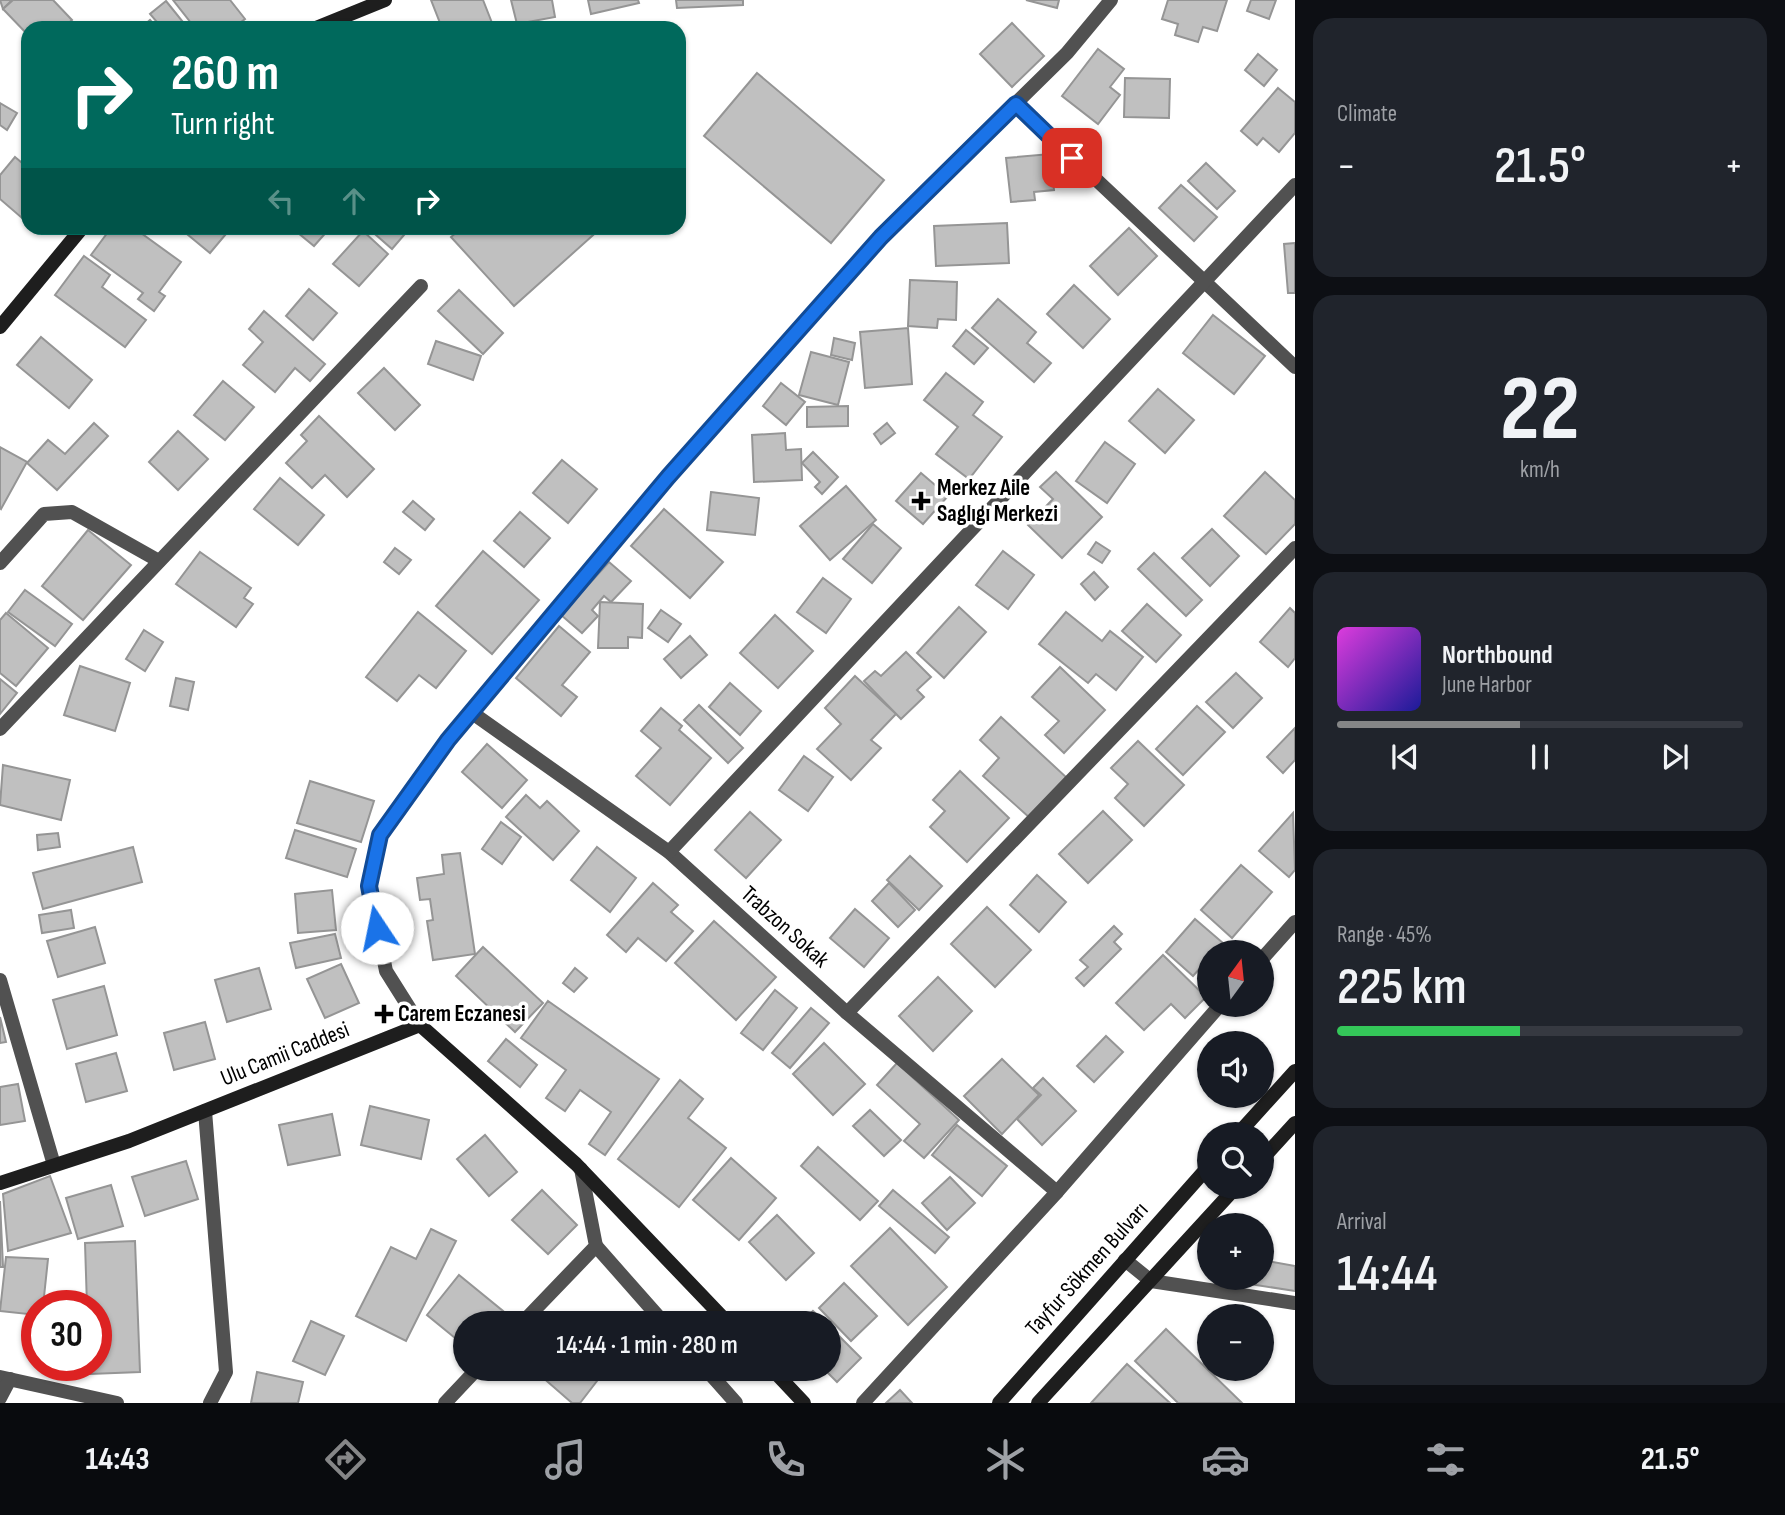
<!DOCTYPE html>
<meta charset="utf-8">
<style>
body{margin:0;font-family:"Sofia Sans Condensed",sans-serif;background:#20242c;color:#f1f3f6;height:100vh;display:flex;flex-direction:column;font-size:26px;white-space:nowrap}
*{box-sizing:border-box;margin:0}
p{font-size:23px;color:#9ea1a6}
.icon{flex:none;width:38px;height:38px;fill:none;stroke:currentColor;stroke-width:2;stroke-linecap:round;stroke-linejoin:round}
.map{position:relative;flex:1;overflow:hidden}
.details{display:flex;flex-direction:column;gap:18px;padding:18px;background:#0d0f14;width:490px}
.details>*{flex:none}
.banner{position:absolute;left:21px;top:21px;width:665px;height:214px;border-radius:21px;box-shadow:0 2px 5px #0004;background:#00695c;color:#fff;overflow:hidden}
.needle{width:46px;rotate:15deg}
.fabs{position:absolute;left:1197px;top:940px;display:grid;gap:14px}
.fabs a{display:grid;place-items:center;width:77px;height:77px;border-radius:50%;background:#171b24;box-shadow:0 2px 5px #0004;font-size:35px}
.speed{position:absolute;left:21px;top:1290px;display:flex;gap:14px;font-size:35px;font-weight:700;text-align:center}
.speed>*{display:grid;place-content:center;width:91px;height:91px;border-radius:50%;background:#171b24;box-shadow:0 2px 5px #0004;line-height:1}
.speed .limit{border:10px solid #d22;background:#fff;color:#111}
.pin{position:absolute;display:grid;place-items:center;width:60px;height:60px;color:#fff;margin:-30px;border-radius:14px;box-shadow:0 4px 10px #0006}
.me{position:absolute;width:77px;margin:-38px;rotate:349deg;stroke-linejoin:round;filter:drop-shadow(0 0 5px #0008)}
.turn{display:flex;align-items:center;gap:24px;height:147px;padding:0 35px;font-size:32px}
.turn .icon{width:91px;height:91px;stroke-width:2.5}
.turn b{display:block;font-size:49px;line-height:60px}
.lanes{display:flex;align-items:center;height:66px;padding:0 35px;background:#0003;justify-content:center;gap:35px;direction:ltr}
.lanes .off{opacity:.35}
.big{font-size:52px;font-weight:600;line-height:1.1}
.details .card{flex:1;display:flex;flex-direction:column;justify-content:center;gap:10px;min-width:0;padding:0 24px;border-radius:21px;background:#20242c}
.details .dial{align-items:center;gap:0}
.dial b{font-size:91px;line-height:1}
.song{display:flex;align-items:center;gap:21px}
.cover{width:84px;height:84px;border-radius:10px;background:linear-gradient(135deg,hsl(300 70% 55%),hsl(240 70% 35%))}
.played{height:7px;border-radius:4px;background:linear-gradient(90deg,#858687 45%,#363941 45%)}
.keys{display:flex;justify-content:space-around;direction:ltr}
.heat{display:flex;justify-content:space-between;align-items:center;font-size:38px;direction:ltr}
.charge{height:10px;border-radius:5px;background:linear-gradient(90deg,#34c759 45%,#363941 0)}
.trip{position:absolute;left:453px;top:1311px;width:388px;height:70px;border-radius:35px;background:#171b24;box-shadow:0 2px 5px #0004;font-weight:600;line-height:70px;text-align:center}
.dock{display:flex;height:112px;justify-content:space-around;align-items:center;background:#090b0e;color:#9ea1a6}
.dock .icon{width:49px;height:49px}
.dock .selected{color:#858687}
.dock b{font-size:32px;color:#f1f3f6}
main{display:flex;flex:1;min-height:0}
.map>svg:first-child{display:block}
.building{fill:#c0c0c0;stroke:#959595;stroke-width:2}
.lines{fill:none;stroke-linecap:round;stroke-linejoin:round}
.street{stroke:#515151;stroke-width:14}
.secondary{stroke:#1e1e1e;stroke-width:14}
.route-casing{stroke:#114b97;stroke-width:18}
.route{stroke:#1a73e8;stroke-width:12}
.poi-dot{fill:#000;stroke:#fff;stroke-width:2.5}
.labels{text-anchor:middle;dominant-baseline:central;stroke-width:7;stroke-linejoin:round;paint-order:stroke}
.poi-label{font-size:23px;font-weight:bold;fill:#000;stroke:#fff;text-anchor:start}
.street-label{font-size:23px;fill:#000;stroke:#fff}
</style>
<main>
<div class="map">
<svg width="1295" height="1403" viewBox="0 0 1295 1403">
<rect width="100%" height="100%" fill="#fff"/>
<g class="building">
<path d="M0,0H12L3,9Z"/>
<path d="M13,0H53L72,20L63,28H28V35L3,9Z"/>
<path d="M173,0H230L245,19L233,28H195Z"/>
<path d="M431,0H483L494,28H442Z"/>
<path d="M511,0H552L555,17L517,24Z"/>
<path d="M588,0H638L639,3L591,14Z"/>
<path d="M676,0H743V5L677,8Z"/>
<path d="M1026,0H1059L1057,8Z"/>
<path d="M1168,0H1227L1217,31L1203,27L1198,42L1175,35L1178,24L1162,19Z"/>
<path d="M1251,0H1276L1269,19L1247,11Z"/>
<path d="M166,1L187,27L162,28L150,14Z"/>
<path d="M150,20L157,28H141Z"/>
<path d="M1012,23L1044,56L1012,87L980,54Z"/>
<path d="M1098,49L1124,69L1110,87L1120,95L1098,124L1062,96Z"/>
<path d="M1258,54L1277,70L1264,86L1245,70Z"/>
<path d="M757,73L884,180L831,243L704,136Z"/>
<path d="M1125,78L1170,79L1169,118L1124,117Z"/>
<path d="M1278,88L1295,102V133L1279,152L1263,138L1257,145L1241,131Z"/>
<path d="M0,103L17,113L7,130L0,125Z"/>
<path d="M1050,154L1054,190L1034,192L1035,200L1011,202L1006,158Z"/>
<path d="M15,157L28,168V212L22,218L0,199V175Z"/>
<path d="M1206,163L1235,191L1217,209L1188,181Z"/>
<path d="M1181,185L1217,217L1194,241L1159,208Z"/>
<path d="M1007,223L1009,263L936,266L934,226Z"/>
<path d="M111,228H134L181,262L159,292L165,296L154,311L138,299L143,293L91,255Z"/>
<path d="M184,228H231L210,253L182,230Z"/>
<path d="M292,228H330L314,246Z"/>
<path d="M368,228H410L392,249Z"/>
<path d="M462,228H601L514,306L451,237Z"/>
<path d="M1129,228L1157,256L1118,295L1090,266Z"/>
<path d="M363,231L388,254L359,286L333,264Z"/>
<path d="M1295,243V293H1288L1284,244Z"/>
<path d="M84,256L110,275L102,287L146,320L125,347L55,295Z"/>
<path d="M910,280L957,282L956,320L938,319L937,328L908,326Z"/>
<path d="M1074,285L1110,319L1083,348L1047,314Z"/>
<path d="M309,289L337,313L313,340L286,316Z"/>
<path d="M459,290L503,333L483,354L438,311Z"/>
<path d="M998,299L1036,332L1027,343L1051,363L1034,382L972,328Z"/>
<path d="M264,311L325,364L310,381L295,368L275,392L243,365L263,342L249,329Z"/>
<path d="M1213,315L1265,356L1234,394L1183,353Z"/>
<path d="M908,328L912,384L865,388L860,332Z"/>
<path d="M966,330L988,348L974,364L953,346Z"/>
<path d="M41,337L92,380L69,408L17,365Z"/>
<path d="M834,338L855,343L852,360L831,355Z"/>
<path d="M436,341L481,356L473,380L428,364Z"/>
<path d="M811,352L849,362L838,405L799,395Z"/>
<path d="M384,368L420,405L395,430L358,393Z"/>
<path d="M946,373L983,402L973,415L1002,437L969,479L936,454L958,427L924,400Z"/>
<path d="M223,381L254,407L225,440L194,415Z"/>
<path d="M781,383L805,402L786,425L763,406Z"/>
<path d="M1158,389L1194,420L1165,453L1129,421Z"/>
<path d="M848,406V426L807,427V407Z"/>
<path d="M319,416L374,469L347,497L325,475L312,488L286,463L307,441L301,435Z"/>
<path d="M94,423L108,436L57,490L27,463L48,440L65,454Z"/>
<path d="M887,423L895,433L881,444L874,434Z"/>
<path d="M178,431L208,459L178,490L149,462Z"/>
<path d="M785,433L786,450L801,449L802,480L754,482L752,435Z"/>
<path d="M1105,442L1135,464L1107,503L1076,481Z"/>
<path d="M0,447L27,462L1,509L0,508Z"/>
<path d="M813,452L838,477L822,494L815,487L820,482L802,463Z"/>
<path d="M562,460L597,489L568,523L533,493Z"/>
<path d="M1056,472L1102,517L1062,558L1028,525L1053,499L1040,487Z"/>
<path d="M1265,472L1295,500V524L1266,554L1224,516Z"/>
<path d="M921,473L948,496L923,524L896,501Z"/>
<path d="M280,478L324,515L298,545L254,509Z"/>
<path d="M846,486L876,520L830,560L800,526Z"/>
<path d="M711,492L759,498L755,535L707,530Z"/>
<path d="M413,501L434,519L425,530L403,512Z"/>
<path d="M664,509L723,562L690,598L631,546Z"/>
<path d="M520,512L550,538L524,567L494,541Z"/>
<path d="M873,524L901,548L872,583L843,559Z"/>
<path d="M1212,529L1239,556L1210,586L1182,558Z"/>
<path d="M88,530L131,565L83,620L42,586Z"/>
<path d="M1096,542L1110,551L1102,563L1088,554Z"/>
<path d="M395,548L411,560L399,574L384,562Z"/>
<path d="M483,551L539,600L492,654L436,606Z"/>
<path d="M1003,551L1034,575L1008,609L976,585Z"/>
<path d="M200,552L251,588L244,598L253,604L236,627L176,584Z"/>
<path d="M1154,553L1202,600L1186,616L1138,569Z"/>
<path d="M609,562L631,581L611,602L604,596L592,610L598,616L582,633L561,615Z"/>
<path d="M1094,572L1108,587L1095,600L1081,584Z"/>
<path d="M823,578L851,599L826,633L797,612Z"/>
<path d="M25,590L72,624L55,646L8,612Z"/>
<path d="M600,602L643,604L642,638L628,637V648H598Z"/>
<path d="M1147,604L1181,635L1156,662L1122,631Z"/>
<path d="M959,607L986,632L944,678L917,653Z"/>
<path d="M1290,608L1295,613V658L1288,667L1260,642Z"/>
<path d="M661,610L681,624L668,642L648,628Z"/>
<path d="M418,612L466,651L436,688L419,675L397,701L366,677Z"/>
<path d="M1066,612L1102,641L1110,631L1143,657L1116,690L1096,674L1088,683L1039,644Z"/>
<path d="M6,613L48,648L16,686L0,673V620Z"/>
<path d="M775,615L813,651L778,688L740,653Z"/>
<path d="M559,626L590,652L562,685L577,697L561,716L516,678Z"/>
<path d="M144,630L163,642L145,671L126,659Z"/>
<path d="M690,636L707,655L681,678L664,659Z"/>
<path d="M906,652L931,677L917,690L924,697L901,719L864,681L875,671L881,676Z"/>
<path d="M80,666L130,683L115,731L64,715Z"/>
<path d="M1060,667L1105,710L1064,753L1045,735L1059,721L1032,697Z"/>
<path d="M1236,673L1262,698L1233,728L1206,702Z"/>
<path d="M855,676L896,714L871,740L881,748L851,780L817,749L841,724L825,708Z"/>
<path d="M176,678L194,682L188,710L170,706Z"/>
<path d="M0,679L17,693L0,714Z"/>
<path d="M730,683L761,711L740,735L709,707Z"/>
<path d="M699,705L743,748L728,763L684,720Z"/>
<path d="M1197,706L1225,732L1183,775L1156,749Z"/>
<path d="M661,708L682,726L679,730L711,758L670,805L636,776L661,748L641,731Z"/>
<path d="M1001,717L1067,778L1030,818L983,776L999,758L980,740Z"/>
<path d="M1295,728V760L1283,773L1267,757Z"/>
<path d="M1138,741L1184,785L1144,826L1115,798L1128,784L1111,768Z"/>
<path d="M487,744L527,780L502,808L462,772Z"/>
<path d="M804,756L833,777L808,811L779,790Z"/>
<path d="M3,765L70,780L61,820L0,805Z"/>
<path d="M960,771L1009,818L967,862L930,827L945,811L933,800Z"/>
<path d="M310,781L374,801L361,842L297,823Z"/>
<path d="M526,795L540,808L547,801L579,831L553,860L506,817Z"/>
<path d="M1103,811L1132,840L1088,883L1059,854Z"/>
<path d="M750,812L781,840L746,878L715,850Z"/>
<path d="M1293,813L1295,870L1289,877L1259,851Z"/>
<path d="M501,822L521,837L502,864L482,849Z"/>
<path d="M295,830L356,849L347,877L286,858Z"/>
<path d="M58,833L60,847L38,850L37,835Z"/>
<path d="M133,847L142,882L43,909L33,873Z"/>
<path d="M597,847L636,878L610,912L571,880Z"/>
<path d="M460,853L475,954L433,960L427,921L433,920L430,899L420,900L417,878L444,874L442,855Z"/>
<path d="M910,856L942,886L919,910L887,880Z"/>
<path d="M1241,865L1272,892L1232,938L1201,910Z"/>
<path d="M1037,875L1066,902L1039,932L1010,905Z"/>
<path d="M653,883L678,905L671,912L693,931L666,961L638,938L626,952L607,935Z"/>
<path d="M889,883L915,910L898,927L872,901Z"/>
<path d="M332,890L336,930L298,933L295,894Z"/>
<path d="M987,907L1031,950L995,987L951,944Z"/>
<path d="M855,909L889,938L864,967L830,938Z"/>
<path d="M71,910L74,928L42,933L39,915Z"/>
<path d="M1195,919L1223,943L1215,952H1209V958L1193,976L1166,952Z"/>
<path d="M714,921L776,977L736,1020L675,963Z"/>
<path d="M1114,926L1122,934L1114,942L1121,949L1084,986L1076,978L1088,967L1080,960Z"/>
<path d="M95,927L105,963L58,977L47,941Z"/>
<path d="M335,934L341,958L296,968L290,943Z"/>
<path d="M483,947L543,1003L515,1032L456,976Z"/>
<path d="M1163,955L1206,997L1185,1018L1171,1004L1144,1030L1116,1003Z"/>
<path d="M341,964L359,1003L325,1018L307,979Z"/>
<path d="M259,968L271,1009L227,1022L215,980Z"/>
<path d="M575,968L587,978L574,992L563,983Z"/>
<path d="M938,977L972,1011L933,1051L899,1016Z"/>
<path d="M104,986L117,1035L67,1049L53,1000Z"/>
<path d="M775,990L797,1008L763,1050L741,1033Z"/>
<path d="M548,1001L659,1079L605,1155L589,1144L611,1112L580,1090L565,1111L546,1098L566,1070L521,1038Z"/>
<path d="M811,1008L829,1023L790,1068L772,1053Z"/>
<path d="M0,1017L6,1042L0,1043Z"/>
<path d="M205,1022L215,1059L174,1070L164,1033Z"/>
<path d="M1106,1036L1123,1052L1094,1082L1077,1066Z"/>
<path d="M506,1039L537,1065L520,1087L488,1061Z"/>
<path d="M824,1043L865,1084L833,1115L793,1074Z"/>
<path d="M116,1053L127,1091L86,1102L76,1064Z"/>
<path d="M1002,1059L1039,1095L1002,1134L964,1096Z"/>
<path d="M897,1063L959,1120L924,1158L904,1141L920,1124L877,1085Z"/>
<path d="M1043,1078L1076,1111L1042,1145L1017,1119L1041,1095L1033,1088Z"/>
<path d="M680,1080L703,1099L688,1118L726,1148L679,1207L618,1159Z"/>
<path d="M18,1084L25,1121L0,1125V1087Z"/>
<path d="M370,1106L429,1120L421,1159L361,1145Z"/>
<path d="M870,1110L901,1140L884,1156L853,1126Z"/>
<path d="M332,1114L340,1155L288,1165L279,1125Z"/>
<path d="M957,1125L1007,1166L982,1196L932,1155Z"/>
<path d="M485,1135L517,1172L489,1196L457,1159Z"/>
<path d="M818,1147L878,1201L860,1220L801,1166Z"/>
<path d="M731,1158L776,1198L739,1240L693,1200Z"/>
<path d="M186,1161L198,1199L145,1216L132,1177Z"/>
<path d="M50,1176L71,1233L8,1251L3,1194Z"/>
<path d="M950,1177L975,1203L947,1230L922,1203Z"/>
<path d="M111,1185L123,1226L78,1239L66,1198Z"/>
<path d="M542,1190L577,1225L548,1254L512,1220Z"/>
<path d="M893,1190L949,1237L935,1253L879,1206Z"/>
<path d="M0,1201L3,1267H0Z"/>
<path d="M777,1215L814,1253L786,1280L749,1242Z"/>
<path d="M890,1228L947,1287L908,1325L851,1266Z"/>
<path d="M431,1229L456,1241L406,1341L356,1316L391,1247L416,1259Z"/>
<path d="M135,1241L140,1372L90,1374L89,1365H96V1306H87L85,1243Z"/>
<path d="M6,1257L48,1259L43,1306H37V1315L0,1311Z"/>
<path d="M1262,1260L1295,1266V1291L1211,1278H1262Z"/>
<path d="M459,1275L503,1311L493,1323H466V1347L427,1315Z"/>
<path d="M844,1283L877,1316L851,1341L819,1308Z"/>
<path d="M813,1311L826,1323H801Z"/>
<path d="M311,1321L344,1336L325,1375L293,1361Z"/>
<path d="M830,1327L861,1358L837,1382L823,1368H830Z"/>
<path d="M1166,1329L1242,1403H1178L1135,1361Z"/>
<path d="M1127,1364L1170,1403H1091Z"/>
<path d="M607,1368L580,1403H572L533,1369Z"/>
<path d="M257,1372L303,1382L298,1403H251Z"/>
<path d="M900,1390L912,1403H886Z"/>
</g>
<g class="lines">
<g class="street">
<path d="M1016,104L1295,367"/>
<path d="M0,563L44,514L72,512L159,561"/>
<path d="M471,712L669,852L847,1013L1057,1192"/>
<path d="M0,729L421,286"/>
<path d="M669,852L1295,185"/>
<path d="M1262,959L1295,922"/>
<path d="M0,980L54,1165"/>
<path d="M847,1013L1295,548"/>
<path d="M420,1025L386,971L369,886L380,835L448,739L668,477L899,218L1067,53L1111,0"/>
<path d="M205,1111L226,1372L210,1403"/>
<path d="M596,1246L664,1323"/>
<path d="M1125,1260L1151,1281L1295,1303"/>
<path d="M522,1323L596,1246L581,1169"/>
<path d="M705,1368L736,1403"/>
<path d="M0,1377L117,1403"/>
<path d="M0,1398L10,1379"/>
<path d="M445,1403L478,1368"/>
<path d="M863,1403L1057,1192L1221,1004"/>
</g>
<g class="secondary">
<path d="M316,28L385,0"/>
<path d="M0,327L82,228"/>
<path d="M1238,1134L1295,1071"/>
<path d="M1262,1159L1295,1123"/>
<path d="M0,1183L129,1141L420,1025L576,1164L728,1323"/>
<path d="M771,1368L804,1403"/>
<path d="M999,1403L1209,1166"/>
<path d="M1038,1403L1237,1186"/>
</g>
</g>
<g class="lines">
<defs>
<path id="route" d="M377,928L369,886L380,835L448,740L668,477L881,237L1016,104L1072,158"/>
</defs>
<use href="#route" class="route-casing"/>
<use href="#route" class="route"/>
</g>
<g class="poi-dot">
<path d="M917.5 490.5h7v7h7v7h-7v7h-7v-7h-7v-7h7z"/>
<path d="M380.5 1003.5h7v7h7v7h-7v7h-7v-7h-7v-7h7z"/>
</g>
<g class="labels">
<g class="poi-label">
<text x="937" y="488">Merkez Aile<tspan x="937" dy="26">Saglıgı Merkezi</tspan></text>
<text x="398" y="1014">Carem Eczanesi</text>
</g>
<g class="street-label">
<text transform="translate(785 927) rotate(42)">Trabzon Sokak</text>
<text transform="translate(285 1054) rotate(-22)">Ulu Camii Caddesi</text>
<text transform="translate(1087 1269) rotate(-48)">Tayfur Sökmen Bulvarı</text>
</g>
</g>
</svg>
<div class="fabs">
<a><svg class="needle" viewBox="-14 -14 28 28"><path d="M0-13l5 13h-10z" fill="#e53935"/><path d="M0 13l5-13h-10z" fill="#9ea1a6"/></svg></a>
<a><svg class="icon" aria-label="sound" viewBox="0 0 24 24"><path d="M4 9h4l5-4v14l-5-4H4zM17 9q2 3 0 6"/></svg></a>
<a><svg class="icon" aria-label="search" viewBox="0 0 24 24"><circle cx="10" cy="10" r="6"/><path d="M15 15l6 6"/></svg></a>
<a>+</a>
<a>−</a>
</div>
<div class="speed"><div class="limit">30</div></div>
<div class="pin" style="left:1072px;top:158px;background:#d93025"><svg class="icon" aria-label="arrive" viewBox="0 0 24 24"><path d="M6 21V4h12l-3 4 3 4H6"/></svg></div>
<svg class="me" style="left:377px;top:928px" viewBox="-20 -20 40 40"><circle r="19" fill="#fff"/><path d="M0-13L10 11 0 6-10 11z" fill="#1a73e8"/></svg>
<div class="trip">14:44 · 1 min · 280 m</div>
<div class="banner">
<div class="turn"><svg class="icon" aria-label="right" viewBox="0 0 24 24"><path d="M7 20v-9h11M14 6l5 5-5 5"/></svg><div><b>260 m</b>Turn right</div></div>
<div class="lanes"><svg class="icon off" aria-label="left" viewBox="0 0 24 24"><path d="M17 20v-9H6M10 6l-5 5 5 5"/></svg><svg class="icon off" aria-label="ahead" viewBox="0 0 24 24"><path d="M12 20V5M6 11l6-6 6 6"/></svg><svg class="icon" aria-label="right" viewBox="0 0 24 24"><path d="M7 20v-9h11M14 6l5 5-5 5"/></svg></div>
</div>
</div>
<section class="details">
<div class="card"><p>Climate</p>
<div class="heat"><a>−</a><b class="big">21.5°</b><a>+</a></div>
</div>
<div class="card dial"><b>22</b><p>km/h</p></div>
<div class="card">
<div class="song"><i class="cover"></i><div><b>Northbound</b><p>June Harbor</p></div></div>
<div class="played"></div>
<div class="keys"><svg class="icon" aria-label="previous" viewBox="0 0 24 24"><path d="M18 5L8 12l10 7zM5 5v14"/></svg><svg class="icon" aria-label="pause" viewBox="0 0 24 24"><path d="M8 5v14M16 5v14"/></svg><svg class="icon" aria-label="next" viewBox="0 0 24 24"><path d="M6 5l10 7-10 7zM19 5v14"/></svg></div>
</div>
<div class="card"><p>Range · 45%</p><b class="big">225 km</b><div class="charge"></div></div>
<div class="card"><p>Arrival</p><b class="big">14:44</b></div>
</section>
</main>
<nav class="dock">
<b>14:43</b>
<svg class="icon selected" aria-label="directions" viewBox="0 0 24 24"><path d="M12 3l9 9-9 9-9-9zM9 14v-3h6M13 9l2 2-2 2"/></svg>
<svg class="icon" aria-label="music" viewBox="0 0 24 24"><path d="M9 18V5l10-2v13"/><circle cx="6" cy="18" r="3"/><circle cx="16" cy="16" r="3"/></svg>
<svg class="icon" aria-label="phone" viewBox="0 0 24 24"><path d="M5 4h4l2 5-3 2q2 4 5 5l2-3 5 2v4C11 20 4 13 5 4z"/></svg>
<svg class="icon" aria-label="climate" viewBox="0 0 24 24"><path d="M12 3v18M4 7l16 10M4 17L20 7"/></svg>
<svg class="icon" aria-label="car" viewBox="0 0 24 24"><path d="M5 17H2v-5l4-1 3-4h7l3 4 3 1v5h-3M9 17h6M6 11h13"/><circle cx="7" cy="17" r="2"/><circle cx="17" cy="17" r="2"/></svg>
<svg class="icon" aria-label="filters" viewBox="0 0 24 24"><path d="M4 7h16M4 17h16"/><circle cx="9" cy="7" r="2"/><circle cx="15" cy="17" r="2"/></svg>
<b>21.5°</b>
</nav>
